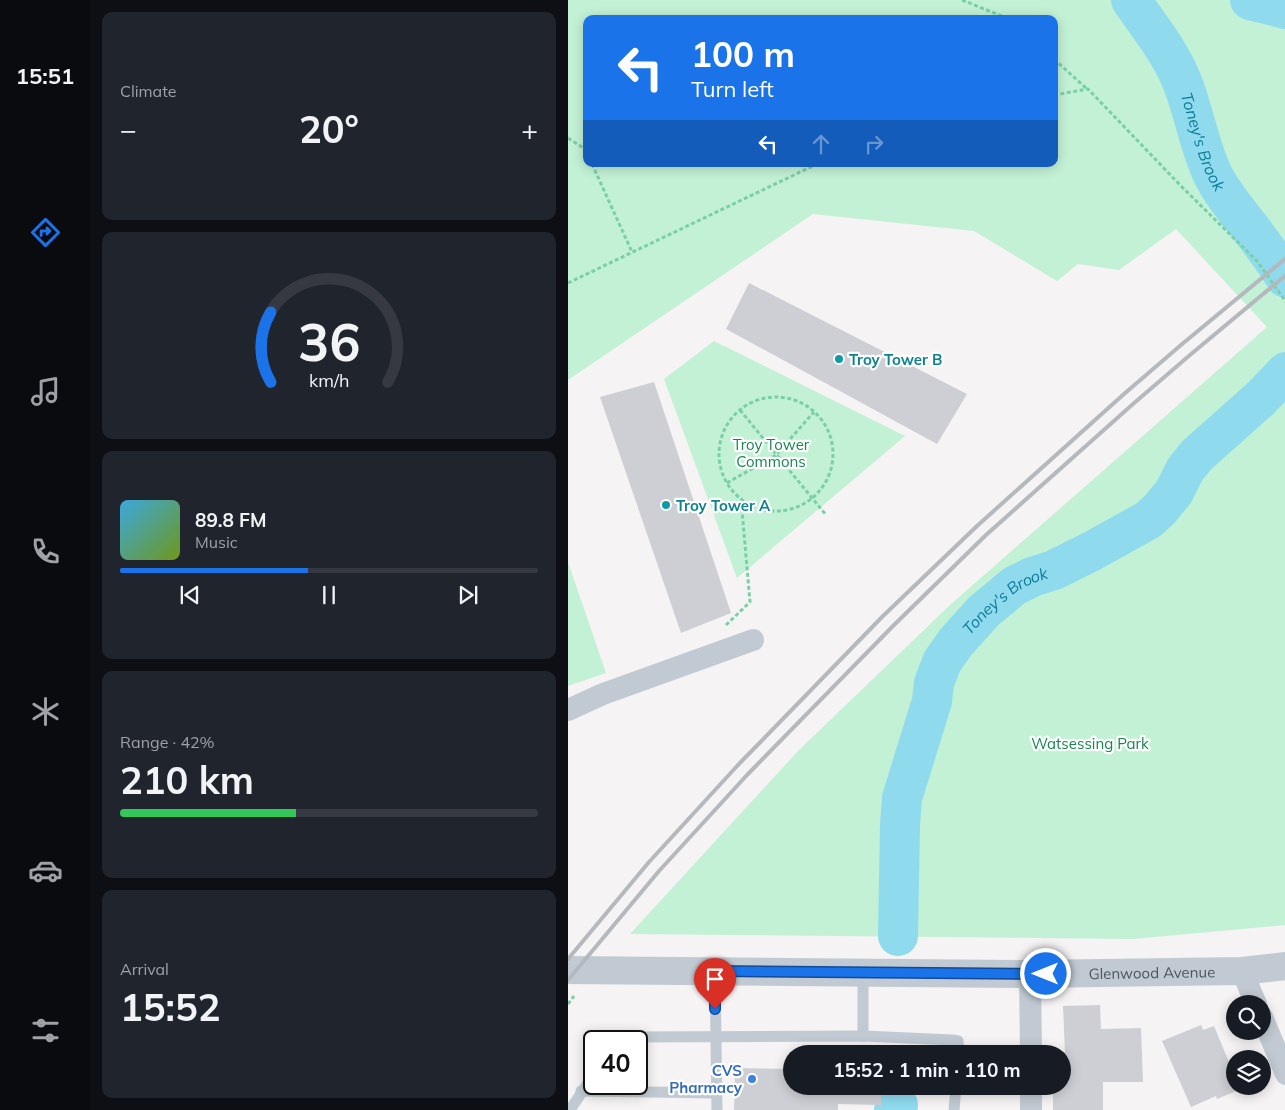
<!DOCTYPE html>
<meta charset="utf-8">
<style>
body{margin:0;font-family:Mulish,sans-serif;background:#20242c;color:#f1f3f6;height:100vh;display:flex;flex-direction:column;font-size:19px;white-space:nowrap}
*{box-sizing:border-box;margin:0}
p{font-size:16px;color:#9ea1a6}
.icon{flex:none;width:28px;height:28px;fill:none;stroke:currentColor;stroke-width:2;stroke-linecap:round;stroke-linejoin:round}
.map{position:relative;flex:1;overflow:hidden}
.panel{display:flex;flex-direction:column;gap:12px;padding:12px;background:#0d0f14;width:478px}
.panel>*{flex:none}
.top-card{position:absolute;left:15px;top:15px;width:475px;height:152px;border-radius:10px;box-shadow:0 2px 12px #0003;background:#1a73e8;color:#fff;overflow:hidden}
.buttons{position:absolute;left:658px;top:995px;display:grid;gap:10px}
.buttons a{display:grid;place-items:center;width:45px;height:45px;border-radius:50%;background:#171b24;box-shadow:0 2px 12px #0003;font-size:25px}
.speed{position:absolute;left:15px;top:1030px;display:flex;gap:10px;font-size:25px;font-weight:700;text-align:center}
.speed>*{display:grid;place-content:center;width:65px;height:65px;border-radius:50%;background:#171b24;box-shadow:0 2px 12px #0003;line-height:1}
.speed .limit{border:2px solid #111;border-radius:8px;background:#fff;color:#111}
.pin{position:absolute;display:grid;place-items:center;width:42px;height:42px;color:#fff;margin:-51px -21px;border-radius:50% 50% 50% 0;rotate:-45deg;box-shadow:0 0 5px #0007}
.pin .icon{rotate:45deg}
.me{position:absolute;width:55px;margin:-28px;rotate:270deg;stroke-linejoin:round;filter:drop-shadow(0 0 4px #0008)}
.turn{display:flex;align-items:center;gap:18px;height:105px;padding:0 25px;font-size:22px}
.turn .icon{width:65px;height:65px;stroke-width:2.5}
.turn b{display:block;font-size:35px;line-height:42px}
.lanes{display:flex;align-items:center;height:48px;padding:0 25px;background:#0003;justify-content:center;gap:25px;direction:ltr}
.lanes .off{opacity:.35}
.big{font-size:38px;font-weight:700;line-height:1.1}
.panel .tile{flex:1;display:flex;flex-direction:column;justify-content:center;gap:8px;min-width:0;padding:0 18px;border-radius:10px;background:#20242c}
.panel .dial{align-items:center;gap:0}
.dial svg{height:130px;overflow:visible;fill:none;stroke:#363941;stroke-width:7;stroke-linecap:round;text-anchor:middle}
.dial text{fill:#f1f3f6;stroke:none}
.song{display:flex;align-items:center;gap:15px}
.cover{width:60px;height:60px;border-radius:8px;background:linear-gradient(135deg,hsl(200 70% 55%),hsl(80 70% 35%))}
.played{height:5px;border-radius:2px;background:linear-gradient(90deg,#1a73e8 45%,#363941 45%)}
.keys{display:flex;justify-content:space-around;direction:ltr}
.heat{display:flex;justify-content:space-between;align-items:center;font-size:28px;direction:ltr}
.charge{height:8px;border-radius:4px;background:linear-gradient(90deg,#34c759 42%,#363941 0)}
.trip{position:absolute;left:215px;top:1045px;width:288px;height:50px;border-radius:25px;background:#171b24;box-shadow:0 2px 12px #0003;font-weight:700;line-height:50px;text-align:center}
main{display:flex;flex:1;min-height:0}
.tab-bar{display:flex;flex-direction:column;width:90px;justify-content:space-around;align-items:center;background:#090b0e;color:#9ea1a6}
.tab-bar .icon{width:35px;height:35px}
.tab-bar .selected{color:#1a73e8}
.tab-bar b{font-size:22px;color:#f1f3f6}
.map>svg:first-child{display:block}
.green{fill:#c3f1d5;fill-rule:evenodd}
.lines{fill:none;stroke-linecap:round;stroke-linejoin:round}
.river{stroke:#90daee;stroke-width:40}
.building{fill:#cdcfd5}
.path{stroke:#7ad0a6;stroke-width:3;stroke-dasharray:4 2.5;stroke-linecap:butt}
.service{stroke:#c1cad2;stroke-width:11}
.minor{stroke:#c1cad2;stroke-width:22}
.tertiary{stroke:#c1cad2;stroke-width:28}
.rail{stroke:#b5b8bd;stroke-width:4}
.route-casing{stroke:#114b97;stroke-width:12}
.route{stroke:#1a73e8;stroke-width:9}
.culture-dot{fill:#0f9aa8;stroke:#fff;stroke-width:2}
.shop-dot{fill:#3f7fe0;stroke:#fff;stroke-width:2}
.labels{text-anchor:middle;dominant-baseline:central;stroke-width:4.5;stroke-linejoin:round;paint-order:stroke}
.culture-label{font-size:15px;font-weight:bold;fill:#0d838f;stroke:#fff;text-anchor:start}
.park-label{font-size:15px;fill:#17864f;stroke:#fff}
.street-label{font-size:15px;fill:#4a5661;stroke:#fff}
.shop-label{font-size:15px;font-weight:bold;fill:#366cbe;stroke:#fff;text-anchor:end}
.water-label{font-size:16px;font-style:italic;fill:#0c7c9b;stroke:#fff}
</style>
<main>
<nav class="tab-bar">
<b>15:51</b>
<svg class="icon selected" aria-label="directions" viewBox="0 0 24 24"><path d="M12 3l9 9-9 9-9-9zM9 14v-3h6M13 9l2 2-2 2"/></svg>
<svg class="icon" aria-label="music" viewBox="0 0 24 24"><path d="M9 18V5l10-2v13"/><circle cx="6" cy="18" r="3"/><circle cx="16" cy="16" r="3"/></svg>
<svg class="icon" aria-label="phone" viewBox="0 0 24 24"><path d="M5 4h4l2 5-3 2q2 4 5 5l2-3 5 2v4C11 20 4 13 5 4z"/></svg>
<svg class="icon" aria-label="climate" viewBox="0 0 24 24"><path d="M12 3v18M4 7l16 10M4 17L20 7"/></svg>
<svg class="icon" aria-label="car" viewBox="0 0 24 24"><path d="M5 17H2v-5l4-1 3-4h7l3 4 3 1v5h-3M9 17h6M6 11h13"/><circle cx="7" cy="17" r="2"/><circle cx="17" cy="17" r="2"/></svg>
<svg class="icon" aria-label="filters" viewBox="0 0 24 24"><path d="M4 7h16M4 17h16"/><circle cx="9" cy="7" r="2"/><circle cx="15" cy="17" r="2"/></svg>
</nav>
<section class="panel">
<div class="tile"><p>Climate</p>
<div class="heat"><a>−</a><b class="big">20°</b><a>+</a></div>
</div>
<div class="tile dial"><svg viewBox="0 0 100 80">
<path d="M14 69A42 42 0 1 1 86 69"/>
<path d="M14 69A42 42 0 0 1 14 26" stroke="#1a73e8"/>
<text x="50" y="56" font-size="32" font-weight="700">36</text>
<text x="50" y="72" font-size="11">km/h</text>
</svg></div>
<div class="tile">
<div class="song"><i class="cover"></i><div><b>89.8 FM</b><p>Music</p></div></div>
<div class="played"></div>
<div class="keys"><svg class="icon" aria-label="previous" viewBox="0 0 24 24"><path d="M18 5L8 12l10 7zM5 5v14"/></svg><svg class="icon" aria-label="pause" viewBox="0 0 24 24"><path d="M8 5v14M16 5v14"/></svg><svg class="icon" aria-label="next" viewBox="0 0 24 24"><path d="M6 5l10 7-10 7zM19 5v14"/></svg></div>
</div>
<div class="tile"><p>Range · 42%</p><b class="big">210 km</b><div class="charge"></div></div>
<div class="tile"><p>Arrival</p><b class="big">15:52</b></div>
</section>
<div class="map">
<svg width="718" height="1110" viewBox="0 0 718 1110">
<rect width="100%" height="100%" fill="#f5f3f3"/>
<g class="green">
<path d="M0,0H717V925L565,939L62,934L231,750L382,605L699,327L608,229L551,270L510,264L489,281L406,231L245,214L0,380ZM19,19H486V164H19Z"/>
<path d="M146,341L337,436L169,578L96,379Z"/>
<path d="M0,562L38,673L0,686Z"/>
</g>
<g class="lines">
<g class="river">
<path id="s1" d="M563,0C580,25 600,49 612,77C626,109 630,144 645,175C654,193 667,209 680,225C693,242 706,260 718,278"/>
<path d="M682,0L718,9"/>
<path id="s2" d="M330,936L332,825L334,798L364,701L366,683L374,662L388,642L416,611L446,586L464,577L486,570L524,551L580,520L592,509L606,492L617,470L629,455L692,399L718,372"/>
<path d="M326,1110L330,1105"/>
</g>
</g>
<g class="building">
<path d="M181,283L399,394L369,444L158,329Z"/>
<path d="M86,382L163,613L113,633L32,397Z"/>
<path d="M532,1005L533,1029L573,1028L575,1082H535V1110H485V1086H494V1054L485,1053H497L495,1006Z"/>
<path d="M633,1025L635,1030L646,1026L666,1074V1086H672L673,1089L649,1099L648,1096L623,1107L594,1041Z"/>
<path d="M167,1068L224,1069V1086H313V1105L270,1104V1110H166Z"/>
</g>
<g class="lines">
<g class="path">
<path d="M394,0L441,19"/>
<path d="M486,59L519,89"/>
<path d="M486,95L520,89L613,186L689,261L718,302"/>
<path d="M0,138L17,149L19,153"/>
<path d="M24,164L64,252"/>
<path d="M0,283L249,164"/>
<circle cx="208" cy="454" r="57"/>
<path d="M172,410L258,515"/>
<path d="M159,483L208,455L246,412"/>
<path d="M158,625L182,602L173,499"/>
<path d="M0,1004L6,996"/>
</g>
<g class="service">
<path d="M147,971L149,1110"/>
<path d="M295,1036V973"/>
<path d="M51,1041L54,1037L295,1036L385,1040L390,1041L391,1054"/>
<path d="M13,1091L149,1093"/>
<path d="M2,1110L26,1074"/>
<path d="M386,1110L388,1086"/>
</g>
<g class="minor">
<path d="M0,710L35,694L185,640"/>
<path d="M674,971L688,1004"/>
<path d="M462,974L463,1054"/>
<path d="M694,1017L718,1074"/>
<path d="M463,1086V1110"/>
</g>
<path class="tertiary" id="s3" d="M0,970L462,974L674,971L718,966"/>
<g class="rail">
<path d="M0,959L81,862L170,765L315,616L409,526L556,394L613,345L718,258"/>
<path d="M0,980L91,871L179,775L325,626L418,535L565,404L622,355L718,275"/>
</g>
</g>
<g class="lines">
<defs>
<path id="route" d="M147,1009V971L478,974"/>
</defs>
<use href="#route" class="route-casing"/>
<use href="#route" class="route"/>
</g>
<g class="culture-dot">
<circle cx="271" cy="359" r="5"/>
<circle cx="98" cy="505" r="5"/>
</g>
<circle class="shop-dot" cx="184" cy="1079" r="5"/>
<g class="labels">
<g class="culture-label">
<text x="281" y="359">Troy Tower B</text>
<text x="108" y="505">Troy Tower A</text>
</g>
<g class="park-label">
<text x="203" y="444">Troy Tower<tspan x="203" dy="17">Commons</tspan></text>
<text x="522" y="743">Watsessing Park</text>
</g>
<g class="street-label">
<text stroke="none"><textPath href="#s3" startOffset="584">Glenwood Avenue</textPath></text>
</g>
<g class="shop-label">
<text x="174" y="1070">CVS<tspan x="174" dy="17">Pharmacy</tspan></text>
</g>
<g class="water-label">
<text stroke="none"><textPath href="#s1" startOffset="160">Toney's Brook</textPath></text>
<text stroke="none"><textPath href="#s2" startOffset="370">Toney's Brook</textPath></text>
</g>
</g>
</svg>
<div class="buttons">
<a><svg class="icon" aria-label="search" viewBox="0 0 24 24"><circle cx="10" cy="10" r="6"/><path d="M15 15l6 6"/></svg></a>
<a><svg class="icon" aria-label="layers" viewBox="0 0 24 24"><path d="M12 4l9 5-9 5-9-5zM3 14l9 5 9-5"/></svg></a>
</div>
<div class="speed"><div class="limit">40</div></div>
<div class="pin" style="left:147px;top:1009px;background:#d93025"><svg class="icon" aria-label="arrive" viewBox="0 0 24 24"><path d="M6 21V4h12l-3 4 3 4H6"/></svg></div>
<svg class="me" style="left:478px;top:974px" viewBox="-20 -20 40 40"><circle r="17" fill="#1a73e8" stroke="#fff" stroke-width="3"/><path d="M0-11L8 9 0 5-8 9z" fill="#fff"/></svg>
<div class="trip">15:52 · 1 min · 110 m</div>
<div class="top-card">
<div class="turn"><svg class="icon" aria-label="left" viewBox="0 0 24 24"><path d="M17 20v-9H6M10 6l-5 5 5 5"/></svg><div><b>100 m</b>Turn left</div></div>
<div class="lanes"><svg class="icon" aria-label="left" viewBox="0 0 24 24"><path d="M17 20v-9H6M10 6l-5 5 5 5"/></svg><svg class="icon off" aria-label="ahead" viewBox="0 0 24 24"><path d="M12 20V5M6 11l6-6 6 6"/></svg><svg class="icon off" aria-label="right" viewBox="0 0 24 24"><path d="M7 20v-9h11M14 6l5 5-5 5"/></svg></div>
</div>
</div>
</main>
